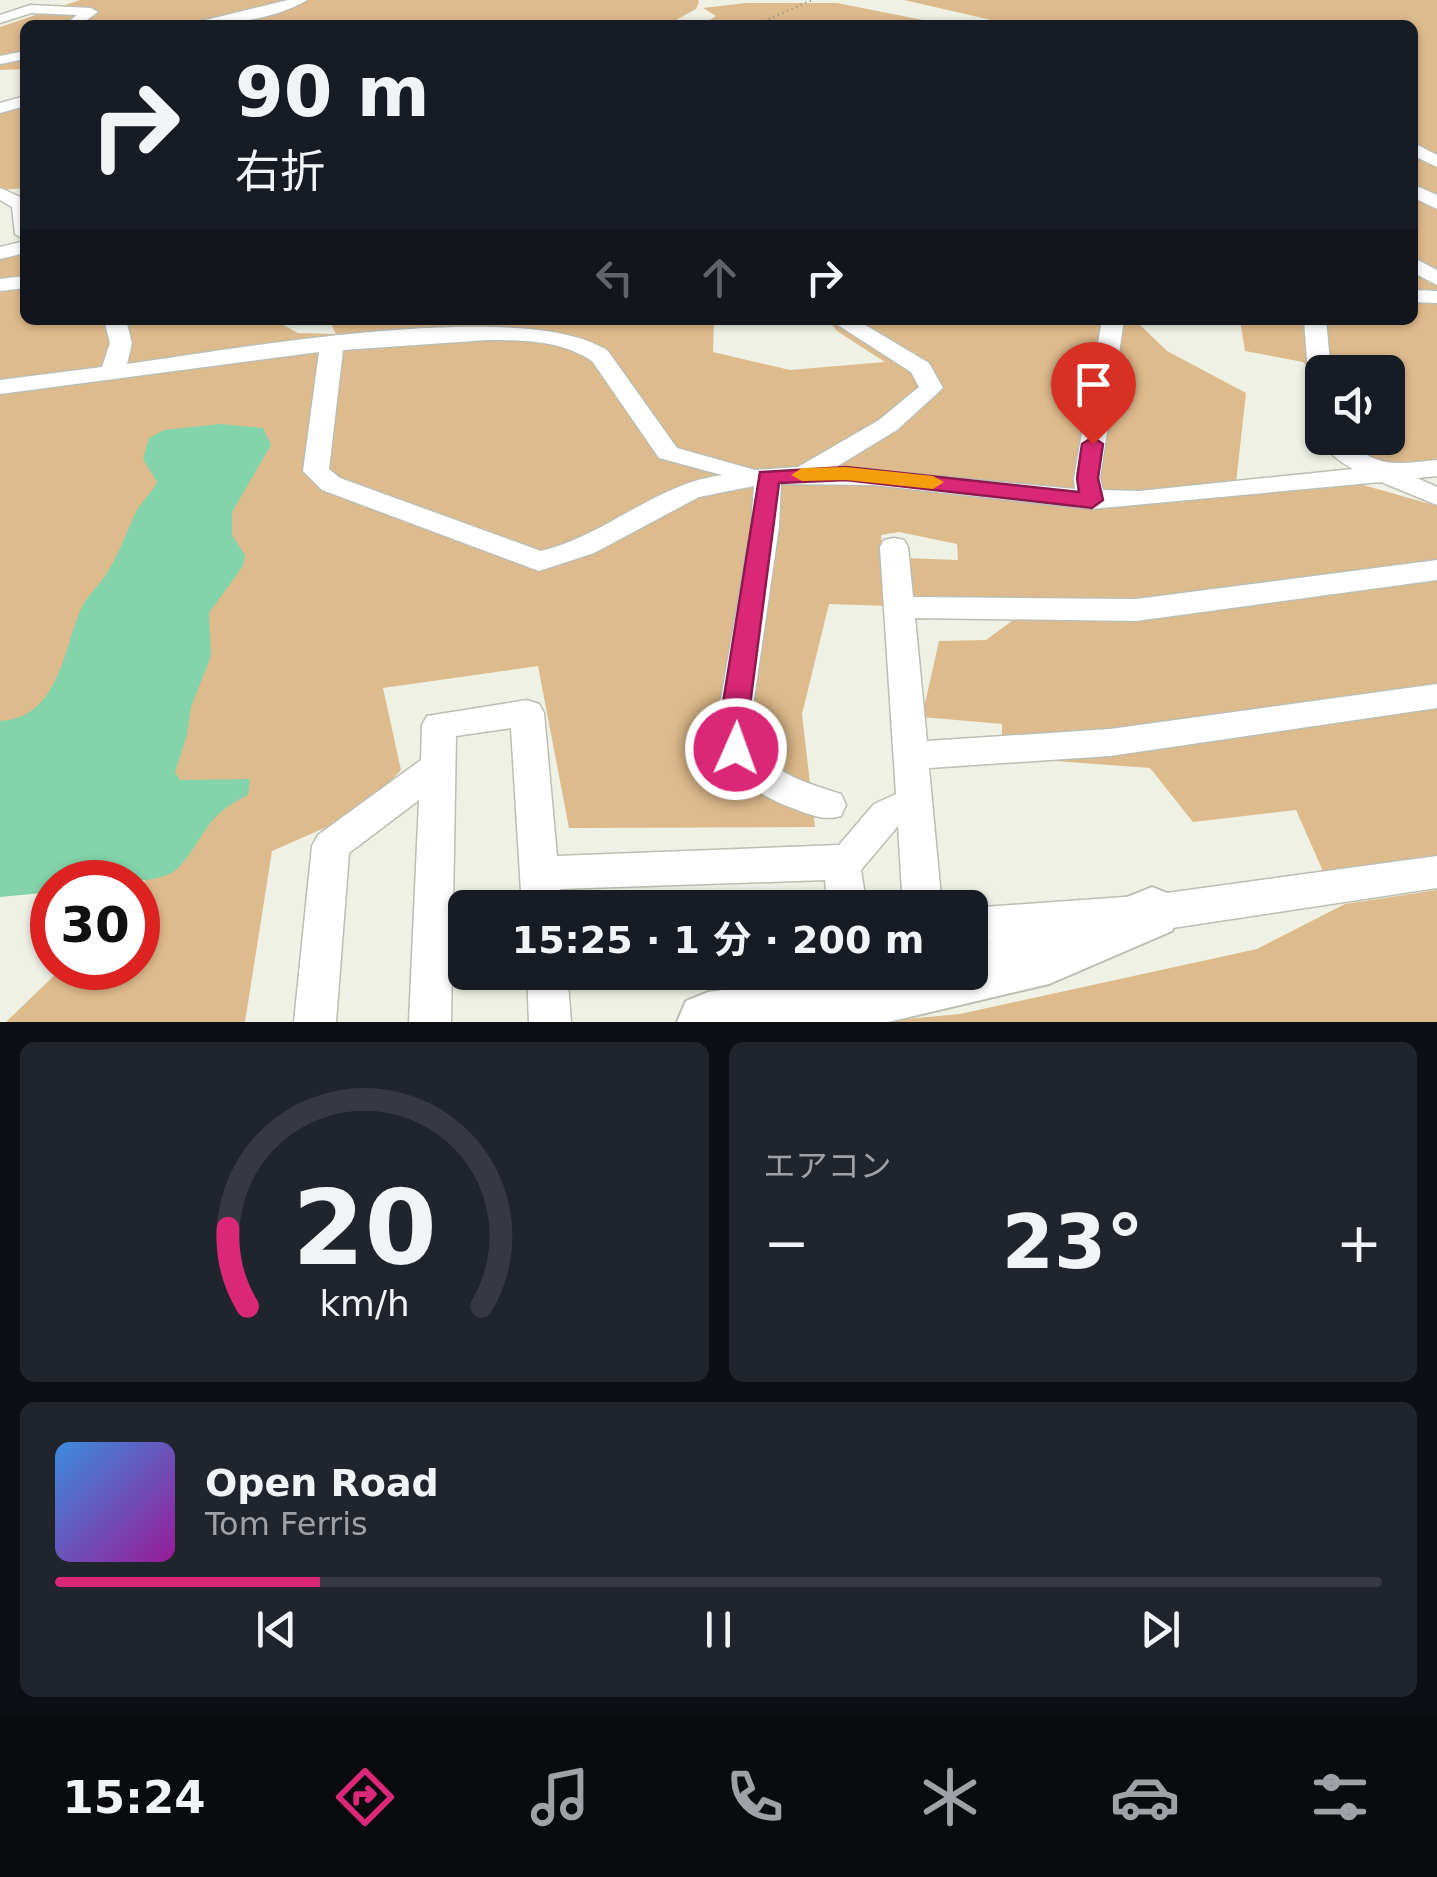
<!DOCTYPE html>
<html lang="ja">
<meta charset="utf-8">
<style>
body{margin:0;font-family:"DejaVu Sans","Noto Sans JP",sans-serif;background:#20242c;color:#f1f3f6;height:100vh;display:flex;flex-direction:column;font-size:38px;white-space:nowrap}
*{box-sizing:border-box;margin:0}
p{font-size:32px;color:#9ea1a6}
.icon{flex:none;width:55px;height:55px;fill:none;stroke:currentColor;stroke-width:2;stroke-linecap:round;stroke-linejoin:round}
.map{position:relative;height:1022px;overflow:hidden}
.panel{display:flex;flex-direction:column;gap:20px;padding:20px;background:#0d0f14;flex:1}
.panel>*{flex:none}
.top-card{position:absolute;left:20px;top:20px;width:1398px;height:305px;border-radius:15px;box-shadow:0 2px 8px #0004;background:#171b24;color:#f1f3f6;overflow:hidden}
.tools{position:absolute;left:1305px;top:355px;display:grid;gap:20px}
.tools a{display:grid;place-items:center;width:100px;height:100px;border-radius:15px;background:#171b24;box-shadow:0 2px 8px #0004;font-size:50px}
.speed{position:absolute;left:30px;top:860px;display:flex;gap:20px;font-size:50px;font-weight:700;text-align:center}
.speed>*{display:grid;place-content:center;width:130px;height:130px;border-radius:50%;background:#171b24;box-shadow:0 2px 8px #0004;line-height:1}
.speed .limit{border:15px solid #d22;background:#fff;color:#111}
.pin{position:absolute;display:grid;place-items:center;width:85px;height:85px;color:#fff;margin:-102px -42px;border-radius:50% 50% 50% 0;rotate:-45deg;box-shadow:0 0 10px #0007}
.pin .icon{rotate:45deg}
.me{position:absolute;width:110px;margin:-55px;rotate:2deg;stroke-linejoin:round;filter:drop-shadow(0 0 8px #0008)}
.turn{display:flex;align-items:center;gap:35px;height:210px;padding:0 50px;font-size:45px}
.turn .icon{width:130px;height:130px;stroke-width:2.5}
.turn b{display:block;font-size:70px;line-height:85px}
.lanes{display:flex;align-items:center;height:95px;padding:0 50px;background:#0003;justify-content:center;gap:50px;direction:ltr}
.lanes .off{opacity:.35}
.big{font-size:75px;font-weight:700;line-height:1.1}
.panel .tile{flex:1;display:flex;flex-direction:column;justify-content:center;gap:15px;min-width:0;padding:0 35px;border-radius:15px;background:#20242c}
.panel .dial{align-items:center;gap:0}
.dial svg{height:260px;overflow:visible;fill:none;stroke:#363941;stroke-width:7;stroke-linecap:round;text-anchor:middle}
.dial text{fill:#f1f3f6;stroke:none}
.song{display:flex;align-items:center;gap:30px}
.cover{width:120px;height:120px;border-radius:15px;background:linear-gradient(135deg,hsl(210 70% 55%),hsl(300 70% 35%))}
.played{height:10px;border-radius:5px;background:linear-gradient(90deg,#db2777 20%,#363941 20%)}
.keys{display:flex;justify-content:space-around;direction:ltr}
.heat{display:flex;justify-content:space-between;align-items:center;font-size:55px;direction:ltr}
.panel .tiles{flex:1;display:grid;gap:20px;grid-template-columns:1fr 1fr}
.tile:last-child{grid-column:span 2}
.trip{position:absolute;left:448px;top:890px;width:540px;height:100px;border-radius:15px;background:#171b24;box-shadow:0 2px 8px #0004;font-weight:700;line-height:100px;text-align:center}
.tabs{display:flex;height:160px;justify-content:space-around;align-items:center;background:#090b0e;color:#9ea1a6}
.tabs .icon{width:70px;height:70px}
.tabs .selected{color:#db2777}
.tabs b{font-size:45px;color:#f1f3f6}
.map>svg:first-child{display:block}
.green{fill:#debb8d}
.water{fill:#83d4aa}
.lines{fill:none;stroke-linecap:round;stroke-linejoin:round}
.street-casing{stroke:#bbbeb1;stroke-width:3}
.secondary-casing{stroke:#bbbeb1;stroke-width:4}
.path{stroke:#8c8e85;stroke-width:2.5;stroke-dasharray:1 4;stroke-linecap:butt}
.street{fill:#fff;fill-rule:evenodd}
.secondary{fill:#fff;fill-rule:evenodd}
.route{fill:#db2777;stroke:#8e194d;stroke-width:2.5}
.slow{fill:#f59e0b}
</style>
<div class="map">
<svg width="1437" height="1022" viewBox="0 0 1437 1022">
<rect width="100%" height="100%" fill="#eef1e4"/>
<g class="green">
<path d="M80,0H698L699,2L696,9L667,25H25V69L0,70V27Z"/>
<path d="M904,0H1437V466L1384,470L1326,442L1327,438H1388V372H1322V380L1303,362L1245,351L1240,320H1412V25H996L1000,22Z"/>
<path d="M746,3H837L948,25H702L716,16L703,8Z"/>
<path d="M25,104V188L0,190V109Z"/>
<path d="M25,249V320H274L298,333L336,334L329,320H714L713,352L790,370L885,362L837,331L828,320H1135L1167,351L1246,393L1236,483H1356L1437,506V859L1326,878L1296,810L1193,822L1150,768L1055,761L1002,747V724L922,717L939,641L986,640L1012,621L1157,616L1133,604L913,603L902,558L958,560L957,544L899,532L881,535L888,606L829,604L802,714L815,827L569,828L538,666L383,688L401,770L361,812L272,851L245,1022H6L62,968H138V893L169,839V477L52,703L0,743V255Z"/>
<path d="M1437,890V1022H873L960,1014L1257,949L1345,904Z"/>
</g>
<path class="water" d="M220,424L263,428L271,445L232,512V535L245,555L243,566L209,613L211,656L191,707L187,735L175,772L180,780L250,779L248,795C203,816 207,837 178,868C159,888 80,882 52,882V892L0,897V721C59,718 63,650 81,609C87,595 101,584 108,571C120,552 126,533 135,514C140,503 151,494 157,482L143,459L149,438L164,430Z"/>
<g class="lines">
<defs>
<g id="street">
<path d="M288,0H307C274,20 224,25 185,25Z"/>
<path d="M30,5L91,8L98,12L80,25H64L77,15L31,13L0,23V15Z"/>
<path d="M25,51V59L0,64V56Z"/>
<path d="M25,96V106L0,113V103Z"/>
<path d="M1412,142L1437,155V167L1412,155Z"/>
<path d="M1412,184L1437,195V209L1412,197Z"/>
<path d="M0,188L25,199V240L15,234L12,207L0,200Z"/>
<path d="M25,241V253L0,259V247Z"/>
<path d="M1412,257L1437,270V285L1412,272Z"/>
<path d="M25,276V288L0,291V279Z"/>
<path d="M1412,290L1437,291V303L1412,302Z"/>
<path d="M104,320H126L132,343L127,364C231,350 525,296 608,351L677,448L755,470L798,467L879,420L919,387L911,372L830,320H857L929,363L943,388L897,430L836,467L1075,489L1074,478L1102,320H1124L1100,478L1103,490L1139,491L1353,469C1339,462 1327,451 1318,438L1322,432V438H1345C1377,469 1396,464 1437,460V476L1417,478L1437,487V505L1381,482L1091,509L873,485L781,484L779,527L750,727C762,772 801,781 841,794L846,805L841,816C824,821 811,815 795,809C753,795 726,771 716,727L751,527L754,486L699,497L594,553L539,571L322,490L303,471L319,352L0,394V380L102,367L110,343ZM488,340C524,340 561,340 592,361L659,458L722,475C655,484 605,536 541,551L340,478L329,469L343,350Z"/>
<path d="M1304,320H1326L1331,372H1322V406L1310,399Z"/>
<path d="M894,538L904,540L908,547L913,597L1136,599L1437,560V580L1136,621L915,618L927,741L1110,729L1437,684V708L1110,756L929,768L942,908H903L898,826L861,870L867,908H828L825,880L560,889L561,908H522L511,728L456,736L451,1022H409L419,800L349,853L336,1022H294L312,846L318,835L421,760L422,725L427,716L527,700L539,704L544,713L557,856L839,845L874,804L896,794L880,547L884,540Z"/>
<path d="M1437,856V888L1152,931L970,944V908L1152,895Z"/>
<path d="M527,972H567L571,1022H529Z"/>
</g>
<path id="secondary" d="M1152,887L1172,895L1180,913L1172,931L1049,984L888,1022H677L686,1001L708,992L852,972H970V947L1046,930Z"/>
</defs>
<use href="#street" class="street-casing"/>
<use href="#secondary" class="secondary-casing"/>
<path class="path" d="M755,25L812,0"/>
<use href="#street" class="street"/>
<use href="#secondary" class="secondary"/>
</g>
<path class="route" d="M1093,437L1103,444L1098,478L1103,500L1092,508L846,480L779,483L747,728L750,749L746,757L736,760L726,757L719,728L760,472L846,467L1079,492L1077,478L1082,444Z"/>
<path class="slow" d="M846,467L933,476L944,482L933,489L846,480L802,481L791,475L802,468Z"/>
</svg>
<div class="tools">
<a><svg class="icon" aria-label="sound" viewBox="0 0 24 24"><path d="M4 9h4l5-4v14l-5-4H4zM17 9q2 3 0 6"/></svg></a>
</div>
<div class="speed"><div class="limit">30</div></div>
<div class="pin" style="left:1093px;top:444px;background:#d93025"><svg class="icon" aria-label="arrive" viewBox="0 0 24 24"><path d="M6 21V4h12l-3 4 3 4H6"/></svg></div>
<svg class="me" style="left:736px;top:749px" viewBox="-20 -20 40 40"><circle r="17" fill="#db2777" stroke="#fff" stroke-width="3"/><path d="M0-11L8 9 0 5-8 9z" fill="#fff"/></svg>
<div class="trip">15:25 · 1 分 · 200 m</div>
<div class="top-card">
<div class="turn"><svg class="icon" aria-label="right" viewBox="0 0 24 24"><path d="M7 20v-9h11M14 6l5 5-5 5"/></svg><div><b>90 m</b>右折</div></div>
<div class="lanes"><svg class="icon off" aria-label="left" viewBox="0 0 24 24"><path d="M17 20v-9H6M10 6l-5 5 5 5"/></svg><svg class="icon off" aria-label="ahead" viewBox="0 0 24 24"><path d="M12 20V5M6 11l6-6 6 6"/></svg><svg class="icon" aria-label="right" viewBox="0 0 24 24"><path d="M7 20v-9h11M14 6l5 5-5 5"/></svg></div>
</div>
</div>
<section class="panel">
<div class="tiles">
<div class="tile dial"><svg viewBox="0 0 100 80">
<path d="M14 69A42 42 0 1 1 86 69"/>
<path d="M14 69A42 42 0 0 1 8 45" stroke="#db2777"/>
<text x="50" y="56" font-size="32" font-weight="700">20</text>
<text x="50" y="72" font-size="11">km/h</text>
</svg></div>
<div class="tile"><p>エアコン</p>
<div class="heat"><a>−</a><b class="big">23°</b><a>+</a></div>
</div>
<div class="tile">
<div class="song"><i class="cover"></i><div><b>Open Road</b><p>Tom Ferris</p></div></div>
<div class="played"></div>
<div class="keys"><svg class="icon" aria-label="previous" viewBox="0 0 24 24"><path d="M18 5L8 12l10 7zM5 5v14"/></svg><svg class="icon" aria-label="pause" viewBox="0 0 24 24"><path d="M8 5v14M16 5v14"/></svg><svg class="icon" aria-label="next" viewBox="0 0 24 24"><path d="M6 5l10 7-10 7zM19 5v14"/></svg></div>
</div>
</div>
</section>
<nav class="tabs">
<b>15:24</b>
<svg class="icon selected" aria-label="directions" viewBox="0 0 24 24"><path d="M12 3l9 9-9 9-9-9zM9 14v-3h6M13 9l2 2-2 2"/></svg>
<svg class="icon" aria-label="music" viewBox="0 0 24 24"><path d="M9 18V5l10-2v13"/><circle cx="6" cy="18" r="3"/><circle cx="16" cy="16" r="3"/></svg>
<svg class="icon" aria-label="phone" viewBox="0 0 24 24"><path d="M5 4h4l2 5-3 2q2 4 5 5l2-3 5 2v4C11 20 4 13 5 4z"/></svg>
<svg class="icon" aria-label="climate" viewBox="0 0 24 24"><path d="M12 3v18M4 7l16 10M4 17L20 7"/></svg>
<svg class="icon" aria-label="car" viewBox="0 0 24 24"><path d="M5 17H2v-5l4-1 3-4h7l3 4 3 1v5h-3M9 17h6M6 11h13"/><circle cx="7" cy="17" r="2"/><circle cx="17" cy="17" r="2"/></svg>
<svg class="icon" aria-label="filters" viewBox="0 0 24 24"><path d="M4 7h16M4 17h16"/><circle cx="9" cy="7" r="2"/><circle cx="15" cy="17" r="2"/></svg>
</nav>
